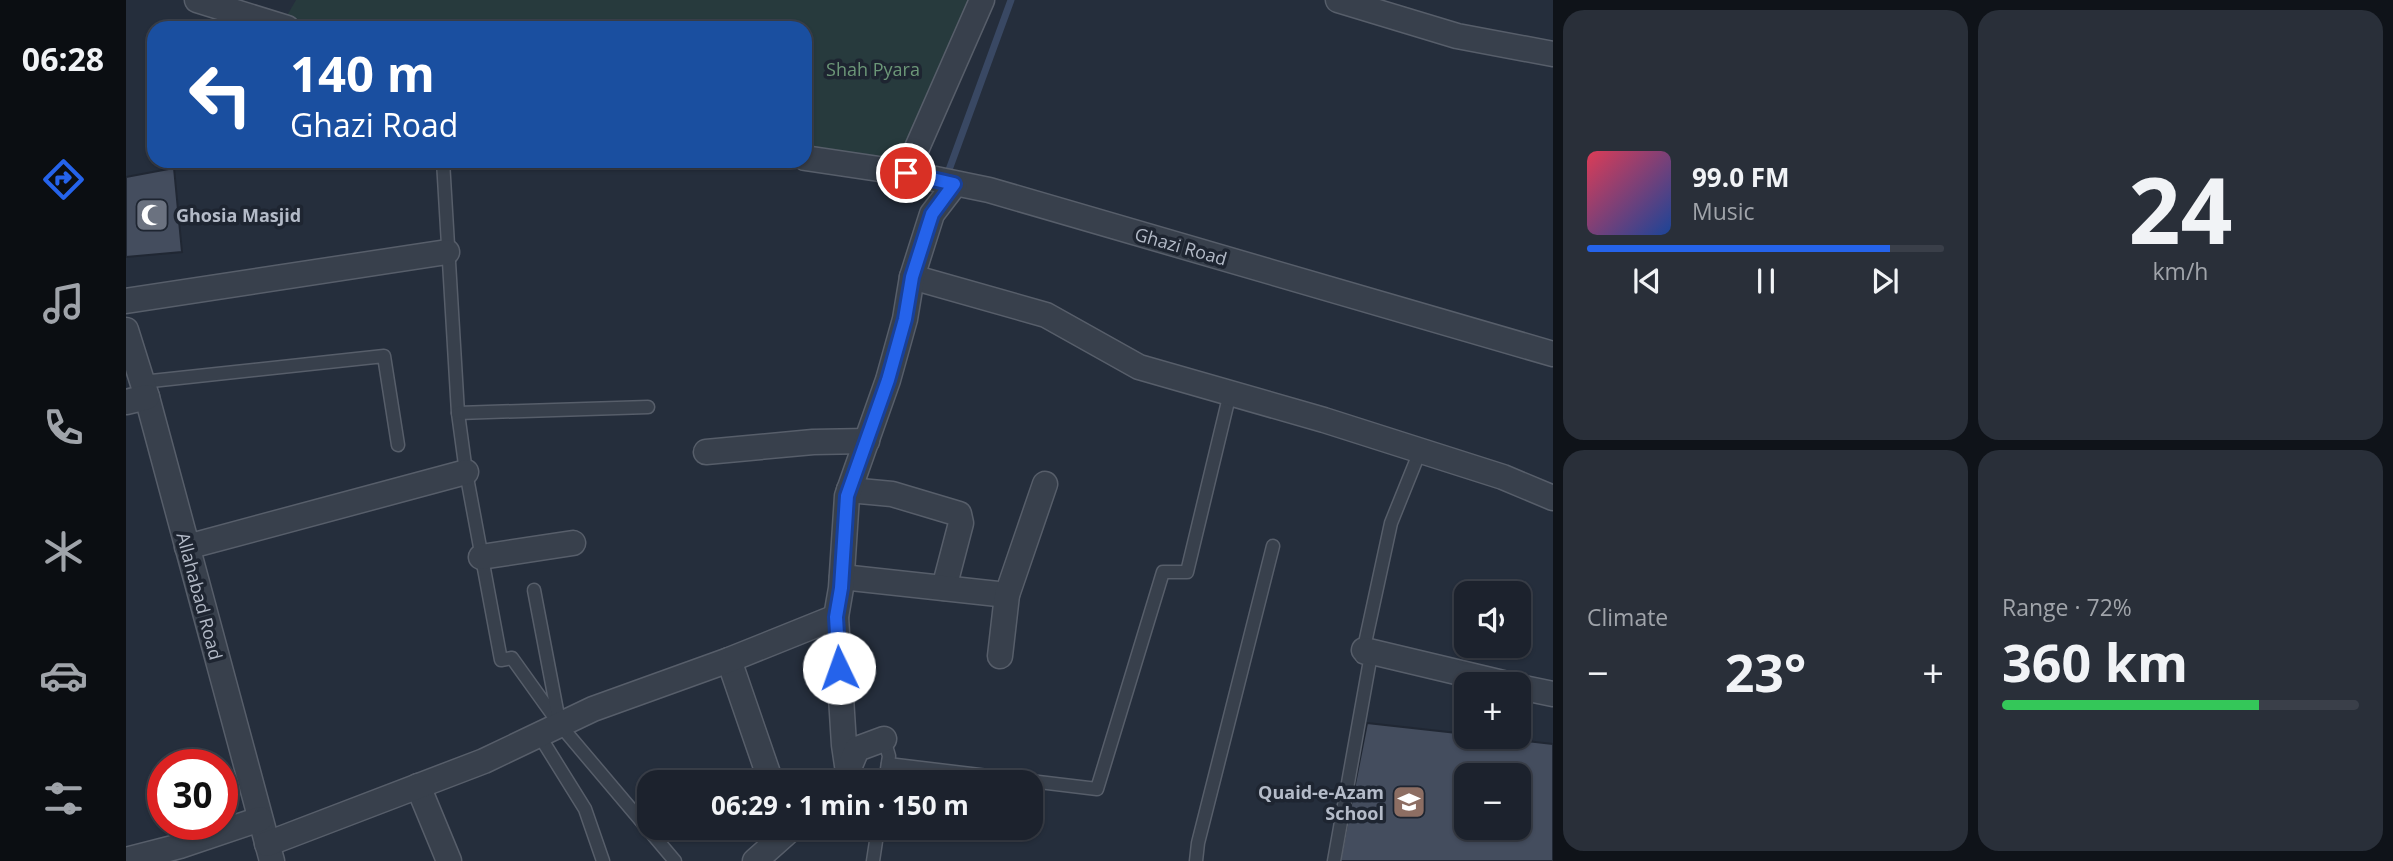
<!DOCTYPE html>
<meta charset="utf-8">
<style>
body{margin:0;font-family:"Open Sans",sans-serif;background:#292f39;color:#f1f3f6;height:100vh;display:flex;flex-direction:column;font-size:26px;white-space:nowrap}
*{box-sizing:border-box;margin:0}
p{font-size:23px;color:#a0a4aa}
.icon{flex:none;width:38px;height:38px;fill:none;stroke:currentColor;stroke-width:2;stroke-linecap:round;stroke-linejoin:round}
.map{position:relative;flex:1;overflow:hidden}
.details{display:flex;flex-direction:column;gap:10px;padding:10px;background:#0f1319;width:840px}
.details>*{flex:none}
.top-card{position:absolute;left:21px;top:21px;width:665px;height:147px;border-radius:21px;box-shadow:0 2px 5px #0004,0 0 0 2px #3a3f49;background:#1a4fa0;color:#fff;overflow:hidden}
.tools{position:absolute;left:1328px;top:581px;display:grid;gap:14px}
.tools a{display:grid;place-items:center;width:77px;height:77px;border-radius:14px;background:#1c222d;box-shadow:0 2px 5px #0004,0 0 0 2px #3a3f49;font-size:35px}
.speed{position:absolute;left:21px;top:749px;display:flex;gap:14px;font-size:35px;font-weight:700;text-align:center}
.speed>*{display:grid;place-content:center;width:91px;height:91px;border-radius:50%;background:#1c222d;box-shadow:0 2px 5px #0004,0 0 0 2px #3a3f49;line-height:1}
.speed .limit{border:10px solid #d22;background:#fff;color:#111}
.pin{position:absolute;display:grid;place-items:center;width:60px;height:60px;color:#fff;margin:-30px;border:4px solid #fff;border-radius:50%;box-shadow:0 2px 7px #0007}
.me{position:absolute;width:77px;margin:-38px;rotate:357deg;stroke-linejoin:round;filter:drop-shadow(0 0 5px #0008)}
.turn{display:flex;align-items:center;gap:24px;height:147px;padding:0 28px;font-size:32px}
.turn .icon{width:91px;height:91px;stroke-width:2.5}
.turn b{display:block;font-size:49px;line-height:60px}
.big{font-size:52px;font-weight:700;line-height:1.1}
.details .widget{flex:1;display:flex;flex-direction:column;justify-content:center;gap:10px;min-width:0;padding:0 24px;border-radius:21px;background:#292f39}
.details .dial{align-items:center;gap:0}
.dial b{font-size:91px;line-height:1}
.song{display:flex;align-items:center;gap:21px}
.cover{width:84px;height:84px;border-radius:10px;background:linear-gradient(135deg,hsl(350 70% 55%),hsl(220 70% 35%))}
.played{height:7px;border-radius:4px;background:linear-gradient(90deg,#2563eb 85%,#3a3f49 85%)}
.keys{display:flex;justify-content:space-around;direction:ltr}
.heat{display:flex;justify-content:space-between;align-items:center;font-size:38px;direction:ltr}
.charge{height:10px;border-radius:5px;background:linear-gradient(90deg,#34c759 72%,#3a3f49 0)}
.details .tiles{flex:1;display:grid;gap:10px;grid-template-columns:repeat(2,1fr)}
.trip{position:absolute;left:511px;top:770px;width:406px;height:70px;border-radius:21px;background:#1c222d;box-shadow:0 2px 5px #0004,0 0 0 2px #3a3f49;font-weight:700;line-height:70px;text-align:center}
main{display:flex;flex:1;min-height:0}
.menu{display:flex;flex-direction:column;width:126px;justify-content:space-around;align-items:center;background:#0b0e12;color:#a0a4aa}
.menu .icon{width:49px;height:49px}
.menu .on{color:#2563eb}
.menu b{font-size:32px;color:#f1f3f6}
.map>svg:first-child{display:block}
.green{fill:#273a3d}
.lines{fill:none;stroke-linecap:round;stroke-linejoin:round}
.stream{stroke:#394863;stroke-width:7}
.building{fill:#444d5e;stroke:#202733;stroke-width:2;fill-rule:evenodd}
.lane-casing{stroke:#575e6a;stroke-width:15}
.street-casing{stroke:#575e6a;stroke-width:27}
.lane{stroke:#38404c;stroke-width:12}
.street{stroke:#38404c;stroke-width:24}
.route-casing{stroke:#184099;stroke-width:18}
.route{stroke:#2563eb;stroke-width:12}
.labels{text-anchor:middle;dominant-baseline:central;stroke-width:7;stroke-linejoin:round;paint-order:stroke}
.park-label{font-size:18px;fill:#6c9778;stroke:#1e2531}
.poi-label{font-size:18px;font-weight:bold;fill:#b4bbc8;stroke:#1e2531;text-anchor:start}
.street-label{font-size:18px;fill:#b4bbc8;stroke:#1e2531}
</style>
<main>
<nav class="menu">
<b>06:28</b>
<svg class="icon on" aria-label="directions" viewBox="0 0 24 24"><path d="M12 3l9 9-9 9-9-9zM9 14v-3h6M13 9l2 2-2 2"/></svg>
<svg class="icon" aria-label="music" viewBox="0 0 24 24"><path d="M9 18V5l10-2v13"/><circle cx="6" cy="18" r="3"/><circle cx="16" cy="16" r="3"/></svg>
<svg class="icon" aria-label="phone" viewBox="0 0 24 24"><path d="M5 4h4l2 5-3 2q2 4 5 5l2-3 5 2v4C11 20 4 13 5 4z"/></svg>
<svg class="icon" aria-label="climate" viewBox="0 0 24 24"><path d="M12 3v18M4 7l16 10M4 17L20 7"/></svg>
<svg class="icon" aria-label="car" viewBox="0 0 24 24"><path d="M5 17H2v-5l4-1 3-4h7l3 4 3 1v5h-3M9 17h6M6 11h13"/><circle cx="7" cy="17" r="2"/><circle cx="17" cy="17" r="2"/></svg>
<svg class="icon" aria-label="filters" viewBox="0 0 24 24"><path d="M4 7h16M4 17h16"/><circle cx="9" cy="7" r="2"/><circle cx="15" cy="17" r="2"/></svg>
</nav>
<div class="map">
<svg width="1427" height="861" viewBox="0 0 1427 861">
<rect width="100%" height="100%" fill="#252e3c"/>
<path class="green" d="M170,0H849L780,173L679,157V28H161L155,26Z"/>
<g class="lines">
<path class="stream" d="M820,178L885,0"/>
</g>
<g class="building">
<path d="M48,168L56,252L0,257V177Z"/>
<path d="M1241,723L1340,734V737H1363L1427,744V861H1214ZM1340,775H1393V828H1340Z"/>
</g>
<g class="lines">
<defs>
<g id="lane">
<path d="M317,161L332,413L340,472L375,660L386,658L434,725L549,861"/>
<path d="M16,382L258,356L272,445"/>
<path d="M332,413L522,407"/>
<path d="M408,590L433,721"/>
<path d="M413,735L459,809L477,861"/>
<path d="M758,739L763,756L759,782"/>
<path d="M762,764L971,789L1037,572H1061L1104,393"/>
<path d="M747,861L752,828"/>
<path d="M1070,861L1072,843L1147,546"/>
<path d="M1208,861L1244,660L1236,657L1265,523L1294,451"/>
</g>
<g id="street">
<path d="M71,0L161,28"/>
<path d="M1212,0L1331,36L1427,54"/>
<path d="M679,158L780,173L863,190L1427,354"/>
<path d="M780,173L856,0"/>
<path d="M786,277L920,315L1013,367L1198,420L1377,477L1427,498"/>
<path d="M0,301L321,252"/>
<path d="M0,330L21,397L146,861"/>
<path d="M0,402L21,397"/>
<path d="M580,452L687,442L741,441"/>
<path d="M723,490L766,494L833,514L835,523L818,588"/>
<path d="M61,547L340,472"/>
<path d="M355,557L447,543"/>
<path d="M716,577L881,595"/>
<path d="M1238,650L1381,684"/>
<path d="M874,656L881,595L919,484"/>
<path d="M603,660L645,782"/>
<path d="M1393,687L1427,694"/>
<path d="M722,772L718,745L710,617L715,588L721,496L762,380L779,319L786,277L806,214L829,184"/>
<path d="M721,773L731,749L758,739"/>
<path d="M292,786L323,861"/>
<path d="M141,844L358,761L467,709L603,660L710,617"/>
<path d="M0,860L54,846L134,819"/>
<path d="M629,861L666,828"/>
</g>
</defs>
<use href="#lane" class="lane-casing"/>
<use href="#street" class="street-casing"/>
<use href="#lane" class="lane"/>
<use href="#street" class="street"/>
</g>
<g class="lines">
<defs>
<path id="route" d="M713,668L710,617L715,588L721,496L762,380L779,319L786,277L806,214L828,184L780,173"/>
</defs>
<use href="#route" class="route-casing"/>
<use href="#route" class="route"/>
</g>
<defs>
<symbol id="mosque-square" viewBox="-11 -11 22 22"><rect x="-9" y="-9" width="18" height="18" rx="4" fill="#6b7280" stroke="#1e2531"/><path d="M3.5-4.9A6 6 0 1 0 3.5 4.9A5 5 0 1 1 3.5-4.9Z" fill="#fff"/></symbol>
<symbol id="school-square" viewBox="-11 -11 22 22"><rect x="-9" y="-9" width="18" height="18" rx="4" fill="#8d6e63" stroke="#1e2531"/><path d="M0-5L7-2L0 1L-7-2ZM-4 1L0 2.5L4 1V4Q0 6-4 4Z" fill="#fff"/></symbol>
</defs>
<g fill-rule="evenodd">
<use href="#mosque-square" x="7" y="196" width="38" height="38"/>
<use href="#school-square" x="1264" y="783" width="38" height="38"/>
</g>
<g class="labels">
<g class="park-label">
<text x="747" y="69">Shah Pyara</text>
</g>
<g class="poi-label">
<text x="50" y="215">Ghosia Masjid</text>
<text x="1258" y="792" text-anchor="end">Quaid-e-Azam<tspan x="1258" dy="21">School</tspan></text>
</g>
<g class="street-label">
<text transform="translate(1055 246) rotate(16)">Ghazi Road</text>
<text transform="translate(74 596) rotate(75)">Allahabad Road</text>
</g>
</g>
</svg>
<div class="tools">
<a><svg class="icon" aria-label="sound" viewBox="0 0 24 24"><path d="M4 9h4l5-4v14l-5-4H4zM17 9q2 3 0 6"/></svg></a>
<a>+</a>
<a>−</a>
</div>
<div class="speed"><div class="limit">30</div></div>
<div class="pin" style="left:780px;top:173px;background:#d93025"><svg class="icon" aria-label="arrive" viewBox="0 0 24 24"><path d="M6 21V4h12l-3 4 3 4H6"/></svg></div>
<svg class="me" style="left:713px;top:668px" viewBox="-20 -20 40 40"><circle r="19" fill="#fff"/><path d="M0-13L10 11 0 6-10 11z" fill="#2563eb"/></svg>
<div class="trip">06:29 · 1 min · 150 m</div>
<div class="top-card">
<div class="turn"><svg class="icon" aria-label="left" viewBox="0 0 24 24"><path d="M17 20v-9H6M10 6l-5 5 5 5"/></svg><div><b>140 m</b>Ghazi Road</div></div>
</div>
</div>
<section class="details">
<div class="tiles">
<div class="widget">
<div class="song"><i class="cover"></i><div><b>99.0 FM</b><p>Music</p></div></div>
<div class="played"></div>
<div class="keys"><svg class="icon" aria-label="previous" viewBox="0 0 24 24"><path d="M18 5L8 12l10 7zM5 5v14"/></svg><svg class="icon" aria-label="pause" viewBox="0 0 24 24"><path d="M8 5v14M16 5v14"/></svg><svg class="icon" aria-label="next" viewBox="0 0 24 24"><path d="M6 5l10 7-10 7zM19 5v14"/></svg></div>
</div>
<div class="widget dial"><b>24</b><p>km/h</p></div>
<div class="widget"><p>Climate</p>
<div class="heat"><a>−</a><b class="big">23°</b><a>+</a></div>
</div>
<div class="widget"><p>Range · 72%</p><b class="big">360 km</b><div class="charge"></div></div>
</div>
</section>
</main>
